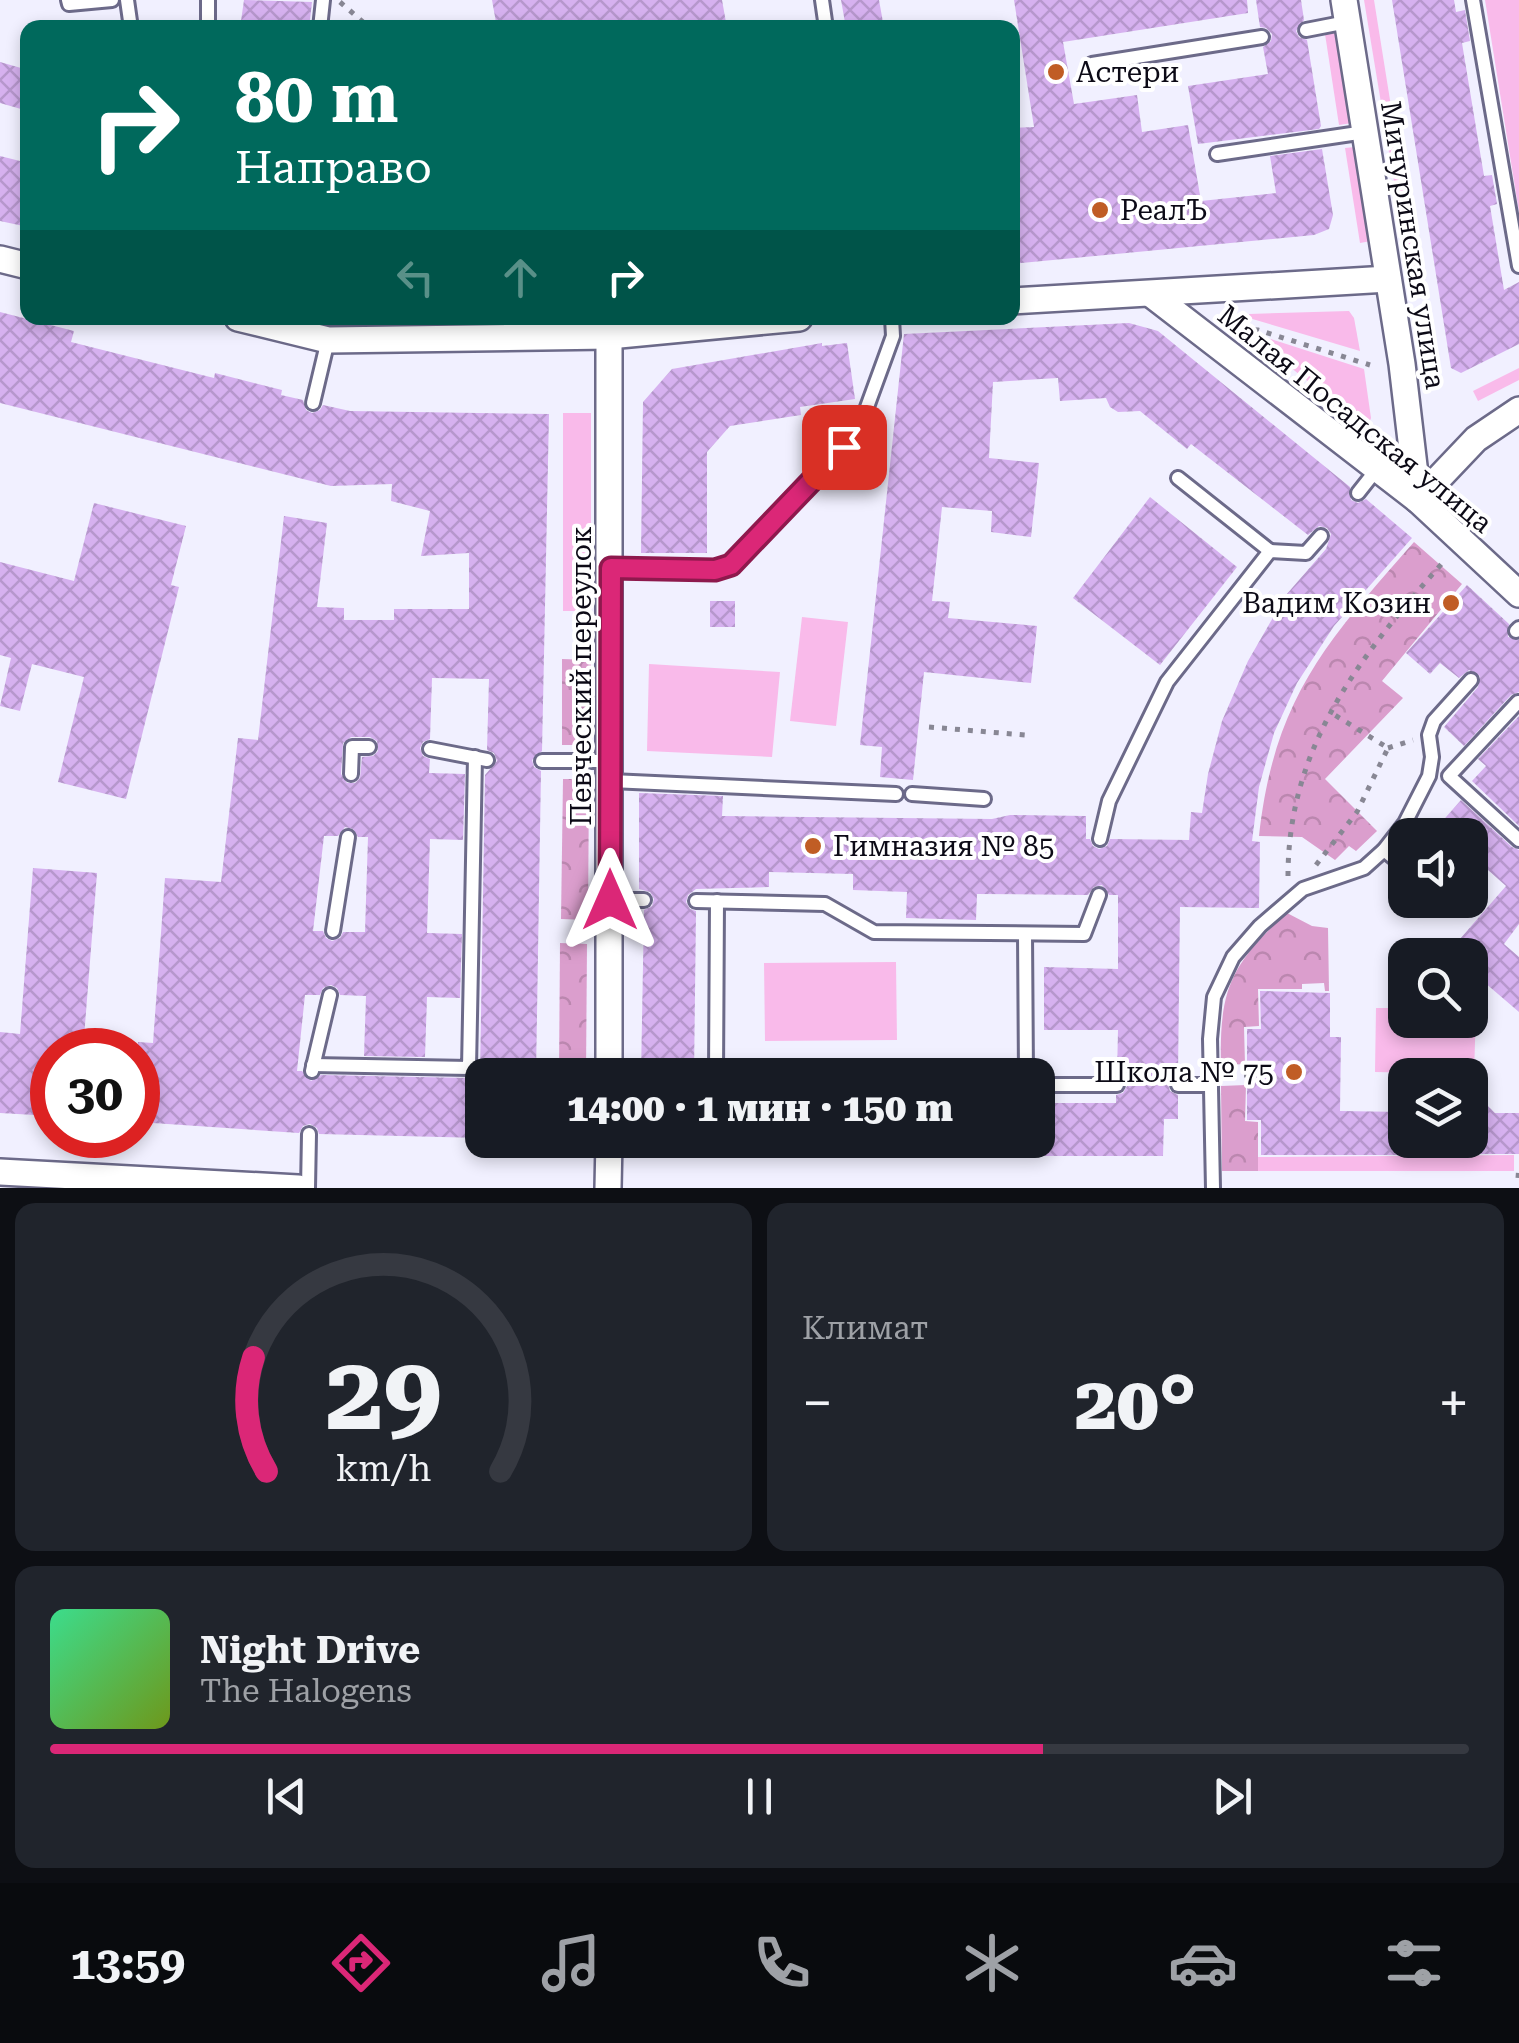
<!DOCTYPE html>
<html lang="ru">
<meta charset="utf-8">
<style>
body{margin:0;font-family:"Roboto Serif",serif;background:#20242c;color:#f1f3f6;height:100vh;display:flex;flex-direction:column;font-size:38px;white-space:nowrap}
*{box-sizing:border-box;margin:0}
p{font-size:32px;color:#9ea1a6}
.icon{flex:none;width:55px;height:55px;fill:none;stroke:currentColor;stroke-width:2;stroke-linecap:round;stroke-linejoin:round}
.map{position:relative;height:1188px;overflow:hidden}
.details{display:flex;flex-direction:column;gap:15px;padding:15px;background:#0d0f14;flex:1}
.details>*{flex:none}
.hud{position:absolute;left:20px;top:20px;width:1000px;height:305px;border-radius:20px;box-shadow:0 5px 15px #0003;background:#00695c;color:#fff;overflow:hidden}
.fabs{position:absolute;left:1388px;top:818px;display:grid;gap:20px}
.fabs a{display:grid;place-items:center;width:100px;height:100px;border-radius:20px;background:#171b24;box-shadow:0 5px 15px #0003;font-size:50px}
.speed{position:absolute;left:30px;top:1028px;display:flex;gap:20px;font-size:50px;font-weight:700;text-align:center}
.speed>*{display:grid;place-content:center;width:130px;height:130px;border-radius:50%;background:#171b24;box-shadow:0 5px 15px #0003;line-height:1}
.speed .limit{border:15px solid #d22;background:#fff;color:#111}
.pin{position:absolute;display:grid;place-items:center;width:85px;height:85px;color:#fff;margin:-42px;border-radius:20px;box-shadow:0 5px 15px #0006}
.me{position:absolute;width:110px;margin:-55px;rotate:0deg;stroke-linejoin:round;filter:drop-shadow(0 0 8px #0008)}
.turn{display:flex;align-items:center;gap:35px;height:210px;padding:0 50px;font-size:45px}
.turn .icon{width:130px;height:130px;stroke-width:2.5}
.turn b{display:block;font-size:70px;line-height:85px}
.lanes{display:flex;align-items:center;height:95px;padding:0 50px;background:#0003;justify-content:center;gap:50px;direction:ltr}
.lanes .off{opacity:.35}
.big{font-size:75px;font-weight:800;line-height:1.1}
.details .widget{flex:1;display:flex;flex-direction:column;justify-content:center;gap:15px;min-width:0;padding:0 35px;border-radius:20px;background:#20242c}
.details .dial{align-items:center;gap:0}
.dial svg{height:260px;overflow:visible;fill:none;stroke:#363941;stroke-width:7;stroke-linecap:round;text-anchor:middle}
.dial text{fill:#f1f3f6;stroke:none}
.song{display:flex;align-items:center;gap:30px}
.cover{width:120px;height:120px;border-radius:15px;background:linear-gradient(135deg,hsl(150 70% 55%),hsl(80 70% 35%))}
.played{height:10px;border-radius:5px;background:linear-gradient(90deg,#db2777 70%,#363941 70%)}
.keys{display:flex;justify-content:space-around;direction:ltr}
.heat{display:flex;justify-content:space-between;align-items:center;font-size:55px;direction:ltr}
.details .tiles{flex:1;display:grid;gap:15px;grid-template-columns:1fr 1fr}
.widget:last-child{grid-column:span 2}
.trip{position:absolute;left:465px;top:1058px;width:590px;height:100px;border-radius:20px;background:#171b24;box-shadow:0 5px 15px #0003;font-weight:800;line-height:100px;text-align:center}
.menu{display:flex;height:160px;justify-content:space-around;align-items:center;background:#090b0e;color:#9ea1a6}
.menu .icon{width:70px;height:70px}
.menu .on{color:#db2777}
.menu b{font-size:45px;color:#f1f3f6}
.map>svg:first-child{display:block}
.grass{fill:#f9baea}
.forest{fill:url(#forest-crowns)}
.building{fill:url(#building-cross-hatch);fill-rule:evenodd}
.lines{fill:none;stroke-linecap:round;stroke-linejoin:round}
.service-casing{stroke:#6c6a89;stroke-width:18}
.minor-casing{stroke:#6c6a89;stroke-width:30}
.path{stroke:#888794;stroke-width:5;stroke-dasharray:5 8;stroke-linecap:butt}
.service{stroke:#fff;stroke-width:12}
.minor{stroke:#fff;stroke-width:25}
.route-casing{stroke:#8e194d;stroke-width:25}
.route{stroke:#db2777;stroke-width:18}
.poi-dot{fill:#c05d25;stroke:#fff;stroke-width:4}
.labels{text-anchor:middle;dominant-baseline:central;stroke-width:8;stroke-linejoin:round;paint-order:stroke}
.poi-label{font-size:28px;fill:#0c0a16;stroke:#fff;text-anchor:start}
.street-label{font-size:28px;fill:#0c0a16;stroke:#fff}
</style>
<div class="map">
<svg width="1519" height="1188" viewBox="0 0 1519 1188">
<defs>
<pattern id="forest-crowns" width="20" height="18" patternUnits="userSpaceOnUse" patternTransform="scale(2.5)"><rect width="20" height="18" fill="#db9ecd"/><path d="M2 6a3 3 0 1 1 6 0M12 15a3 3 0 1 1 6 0" fill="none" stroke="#bb87af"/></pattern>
<pattern id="building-cross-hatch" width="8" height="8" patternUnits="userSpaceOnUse" patternTransform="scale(2.5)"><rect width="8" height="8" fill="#d6b1ef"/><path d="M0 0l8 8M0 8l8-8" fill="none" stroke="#b697cc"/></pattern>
</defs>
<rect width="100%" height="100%" fill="#f1f0ff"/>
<g class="grass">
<path d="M1364,0H1374L1394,125L1385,127Z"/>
<path d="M1485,0H1519V212Z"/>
<path d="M1337,32L1352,123L1339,125L1325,34Z"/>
<path d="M1395,134L1421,279L1411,281L1386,135Z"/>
<path d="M1355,147L1371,241L1360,243L1345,148Z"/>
<path d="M1349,311L1354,318L1360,351L1249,318V314Z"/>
<path d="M1258,335L1364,369L1371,418L1369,423H1360L1255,339Z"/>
<path d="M1519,368V380L1478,401L1473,391Z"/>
<rect x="563" y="413" width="28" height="198"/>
<path d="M802,617L848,622L836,726L790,721Z"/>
<path d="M649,664L780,672L772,757L647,751Z"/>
<path d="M896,962L897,1040L765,1041L764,963Z"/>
<path d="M1376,1008H1405V1020H1470V1010H1476L1474,1074L1375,1072Z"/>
<path d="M1514,1155V1171H1258V1157Z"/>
</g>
<g class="forest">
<path d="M1414,542L1462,584L1382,681L1403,698L1325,779L1377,831L1356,851L1349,846L1335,860L1302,837L1259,836C1274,699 1326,642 1414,542Z"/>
<path d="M562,659L591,660V709L581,710V745H562Z"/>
<path d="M563,779H589L588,920L561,919Z"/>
<path d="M1287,913L1312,926L1328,928L1329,991H1325L1324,983L1302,984V989H1258L1259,1026L1244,1027L1245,1064L1221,1065C1219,990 1231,964 1287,913Z"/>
<path d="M560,943L587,944L586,1075H559Z"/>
<path d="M1246,1085L1245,1121L1258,1122V1171H1222L1221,1086Z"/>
</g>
<g class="building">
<path d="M244,0L312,2L309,28H240Z"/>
<path d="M492,0H722L727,28H497Z"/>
<path d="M841,0H879L884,28H846Z"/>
<path d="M1014,0H1247L1248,13L1063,42L1074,104L1137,95L1142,132L1188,125L1201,201L1276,193L1270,156L1322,149L1333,215L1329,229L1314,235L1012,264V128L1034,127Z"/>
<path d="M1256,0H1301L1304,20L1296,31L1299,37L1307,40L1321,126L1319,129L1198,144L1188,86L1268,74L1263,47L1271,41L1272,34L1266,28L1260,27Z"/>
<path d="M1392,0H1454L1456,12L1465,10L1470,41L1462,43L1484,176L1492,175L1497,204L1490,206L1504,290L1519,282V344L1461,373L1451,368Z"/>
<path d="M0,62L28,70V111L0,103Z"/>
<path d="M0,156L28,163V227L0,221Z"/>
<path d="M0,312L74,331L71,342L214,378L215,373L282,390L281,395L303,400L306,410L312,413L320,410L323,405L350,411L549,414L542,751L532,760L534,767L541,771L536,1075H480L485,775L497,761L494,753L487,750L489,679L432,678L430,739L423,742L420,748L423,756L430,759L429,773L465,774L463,840L430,839L427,933L462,934L460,998L427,997L425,1057L364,1056L366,996L340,995L337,988L331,985L323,988L320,995H305L297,1071H302L311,1081L321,1075L469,1078L482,1075V1138L319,1134L317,1128L310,1124L303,1126L299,1133L138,1122V1042L153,1043L165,878L221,882L238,738L258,740L284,516L327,523L317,607L344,608V620H394V609H469V553L421,556L430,511L391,501L392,484L331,486L0,403ZM370,737L377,741L378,751L373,756L362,757L360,778L355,783H347L341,774L343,743L351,737ZM345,827L353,829L358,837H368L365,932H343L340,938L332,941L326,938L323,931H313L324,836H338Z"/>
<path d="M1129,323L1158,331L1350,487L1351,500L1358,503L1366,499L1412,538L1334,626L1297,683L1274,733L1259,787L1252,841L1260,842L1259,908L1180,907L1178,1075L1172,1077L1168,1084L1170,1091L1178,1095V1119H1164L1163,1156H1038V1103H1116V1095L1123,1093L1127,1086L1125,1079L1117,1075L1118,1030H1044V967L1118,969V895H1109L1102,885L1094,887L1088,895L977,894L976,920L906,918L907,892L853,890V874L769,872V887L696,889L688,895L686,902L690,909L696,911L694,1075H641L644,910L652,906L654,899L650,892L639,889V793L723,796L722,816L992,819L1010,815L1086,816V839H1090L1093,846L1099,849L1107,846L1110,839L1189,840L1191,812L1202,813L1208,774L1222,721L1248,661L1286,595L1326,549L1331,534L1327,528L1319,526L1308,535L1191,444L1187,449L1140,411L1118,412L1110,407L1106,398L1060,401L1058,378L993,382L989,458L1039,463L1031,537L991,532L992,511L942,507L932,601L950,602L948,618L1037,626L1031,683L924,672L913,780L880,777L882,747L860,745L904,334Z"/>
<path d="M822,343V346L847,343L855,399L800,407L801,415L730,426L707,452V553H641L643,402L672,369Z"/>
<path d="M1150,497L1237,567L1160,665L1073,598Z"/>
<path d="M94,503L186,526L171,585L179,587L126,799L58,782L84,677L32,664L20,711L0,706L11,658L0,655V562L74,581Z"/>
<path d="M1467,585L1509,624L1508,637L1519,640V692L1511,695L1464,746L1444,727L1478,687L1480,676L1469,670L1459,678L1440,663L1430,674L1406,653Z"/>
<rect x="710" y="601" width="25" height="26"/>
<path d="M1519,716V826L1472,781L1486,766L1478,759Z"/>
<path d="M1461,800L1512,847L1519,850V924L1504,944L1519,957V1012L1470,970V955H1446L1506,886L1470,854V835H1450L1439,825Z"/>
<path d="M33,868L97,873L83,1050H52V1116L0,1113V1032L20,1034Z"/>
<path d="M1260,991L1330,993V1037H1341L1340,1111L1405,1112V1155H1261V1120H1247V1029H1261Z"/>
<path d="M1470,1106H1488L1495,1113H1519V1154H1470Z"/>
</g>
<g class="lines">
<defs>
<g id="service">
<path d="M68,0L69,4L112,0"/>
<path d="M127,0L131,28"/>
<path d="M208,0V28"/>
<path d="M822,0L826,28"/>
<path d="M1473,0L1519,266"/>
<path d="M320,28L323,0"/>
<path d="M1306,30L1347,22"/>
<path d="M1092,64L1262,37"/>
<path d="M1217,154L1365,132"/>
<path d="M510,318V338"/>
<path d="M313,403L328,340"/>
<path d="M1178,478L1270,551"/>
<path d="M1358,493L1377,469"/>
<path d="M611,567L715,570L731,565L859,429L893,336L892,318"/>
<path d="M1516,631L1519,628"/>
<path d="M1518,702L1449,776L1519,840"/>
<path d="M430,749L487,760"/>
<path d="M542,761H611"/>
<path d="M351,774L352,747H369"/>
<path d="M611,781L896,794"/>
<path d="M912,794L984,799"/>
<path d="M1100,839L1109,801L1167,682L1270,551L1306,553L1321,536"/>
<path d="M1384,850L1405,867"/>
<path d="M610,900H644"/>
<path d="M1446,900L1451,904"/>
<path d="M696,901L825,904L874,932L1084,934L1099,895"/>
<path d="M333,931L348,837"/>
<path d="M1025,934L1026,1075"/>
<path d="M313,1065L469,1068L475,757"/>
<path d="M312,1071L330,995"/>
<path d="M716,1075L717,901"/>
<path d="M1038,1085H1117"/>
<path d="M1178,1085H1211"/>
<path d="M308,1188L309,1134"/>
<path d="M1213,1188L1210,1039L1214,997L1233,957L1260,926L1303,889L1364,868L1384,850L1405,823L1429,776L1432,757L1429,735L1434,721L1471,680"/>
</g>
<g id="minor">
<path d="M1344,0L1402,364L1418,500"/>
<path d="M0,259L28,266"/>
<path d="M1151,294L1418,500L1519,594"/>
<path d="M1012,301L1388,279"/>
<path d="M238,318L328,340L609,336L799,318"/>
<path d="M1418,500L1476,439L1519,410"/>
<path d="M609,1075V336"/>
<path d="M0,1172L298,1188"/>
<path d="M608,1188L609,1140"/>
</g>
</defs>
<use href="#service" class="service-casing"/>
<use href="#minor" class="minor-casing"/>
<g class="path">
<path d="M340,2L370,28"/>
<path d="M1241,329L1258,330L1370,365"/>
<path d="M929,727L1025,735"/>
<path d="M1388,748L1413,740"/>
<path d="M1316,865L1357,812L1388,748L1330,712"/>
<path d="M1288,876C1288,745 1362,654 1445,560"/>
<path d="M1231,1075H1248"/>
<path d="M1518,1178L1519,1165"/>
</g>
<use href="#service" class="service"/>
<use href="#minor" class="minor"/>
</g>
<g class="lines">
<defs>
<path id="route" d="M610,900L611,568L715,570L731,565L844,447"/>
</defs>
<use href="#route" class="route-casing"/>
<use href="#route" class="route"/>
</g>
<g class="poi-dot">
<circle cx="1056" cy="72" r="10"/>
<circle cx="1100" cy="210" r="10"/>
<circle cx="1451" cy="603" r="10"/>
<circle cx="813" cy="846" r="10"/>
<circle cx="1294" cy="1072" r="10"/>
</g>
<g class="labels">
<g class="poi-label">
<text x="1076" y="72">Астери</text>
<text x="1120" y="210">РеалЪ</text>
<text x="1431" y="603" text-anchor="end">Вадим Козин</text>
<text x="833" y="846">Гимназия № 85</text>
<text x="1274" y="1072" text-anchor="end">Школа № 75</text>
</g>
<g class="street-label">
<text transform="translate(1413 245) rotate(81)">Мичуринская улица</text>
<text transform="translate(1355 419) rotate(39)">Малая Посадская улица</text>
<text transform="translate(581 676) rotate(-90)">Певческий переулок</text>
</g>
</g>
</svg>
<div class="fabs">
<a><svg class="icon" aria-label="sound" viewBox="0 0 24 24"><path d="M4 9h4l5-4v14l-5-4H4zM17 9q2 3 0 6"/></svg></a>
<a><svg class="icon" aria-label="search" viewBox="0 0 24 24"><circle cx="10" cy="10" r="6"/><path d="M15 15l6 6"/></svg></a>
<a><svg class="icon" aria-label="layers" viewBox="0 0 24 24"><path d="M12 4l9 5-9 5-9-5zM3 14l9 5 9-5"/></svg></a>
</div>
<div class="speed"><div class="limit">30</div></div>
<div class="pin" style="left:844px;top:447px;background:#d93025"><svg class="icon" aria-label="arrive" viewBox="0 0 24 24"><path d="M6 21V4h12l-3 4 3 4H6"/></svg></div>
<svg class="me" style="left:610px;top:900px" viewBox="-20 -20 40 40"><path d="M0-17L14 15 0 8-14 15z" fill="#db2777" stroke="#fff" stroke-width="4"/></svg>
<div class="trip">14:00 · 1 мин · 150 m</div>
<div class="hud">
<div class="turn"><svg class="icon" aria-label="right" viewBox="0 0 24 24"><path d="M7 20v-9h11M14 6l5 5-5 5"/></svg><div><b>80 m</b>Направо</div></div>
<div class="lanes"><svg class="icon off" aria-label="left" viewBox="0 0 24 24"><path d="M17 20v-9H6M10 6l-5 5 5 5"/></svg><svg class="icon off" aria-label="ahead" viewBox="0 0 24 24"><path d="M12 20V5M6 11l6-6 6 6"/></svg><svg class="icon" aria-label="right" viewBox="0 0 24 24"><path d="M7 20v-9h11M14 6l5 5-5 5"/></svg></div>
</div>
</div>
<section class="details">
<div class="tiles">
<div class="widget dial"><svg viewBox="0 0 100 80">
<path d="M14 69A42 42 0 1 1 86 69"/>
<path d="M14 69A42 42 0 0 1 10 34" stroke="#db2777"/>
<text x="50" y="56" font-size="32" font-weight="700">29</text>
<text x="50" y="72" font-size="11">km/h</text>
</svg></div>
<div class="widget"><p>Климат</p>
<div class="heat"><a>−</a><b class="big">20°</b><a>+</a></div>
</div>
<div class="widget">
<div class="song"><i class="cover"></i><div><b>Night Drive</b><p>The Halogens</p></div></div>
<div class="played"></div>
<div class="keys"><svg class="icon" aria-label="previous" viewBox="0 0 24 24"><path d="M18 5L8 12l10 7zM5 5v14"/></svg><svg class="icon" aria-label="pause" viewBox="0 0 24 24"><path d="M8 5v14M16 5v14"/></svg><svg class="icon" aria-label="next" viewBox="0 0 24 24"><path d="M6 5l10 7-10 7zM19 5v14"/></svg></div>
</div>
</div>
</section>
<nav class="menu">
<b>13:59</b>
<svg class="icon on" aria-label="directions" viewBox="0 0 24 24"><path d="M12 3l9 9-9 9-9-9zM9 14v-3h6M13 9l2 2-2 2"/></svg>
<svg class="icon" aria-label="music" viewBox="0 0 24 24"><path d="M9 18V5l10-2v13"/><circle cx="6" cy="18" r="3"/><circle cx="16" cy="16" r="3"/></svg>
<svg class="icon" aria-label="phone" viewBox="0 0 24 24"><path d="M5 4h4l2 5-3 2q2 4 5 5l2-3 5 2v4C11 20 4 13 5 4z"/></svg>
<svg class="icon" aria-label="climate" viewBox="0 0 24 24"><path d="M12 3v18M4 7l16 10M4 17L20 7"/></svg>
<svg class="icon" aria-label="car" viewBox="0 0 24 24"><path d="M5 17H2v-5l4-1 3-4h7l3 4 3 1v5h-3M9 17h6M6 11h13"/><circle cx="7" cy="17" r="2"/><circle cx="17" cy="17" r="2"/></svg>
<svg class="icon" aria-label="filters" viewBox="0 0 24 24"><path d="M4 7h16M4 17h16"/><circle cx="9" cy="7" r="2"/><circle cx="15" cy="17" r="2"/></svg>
</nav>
